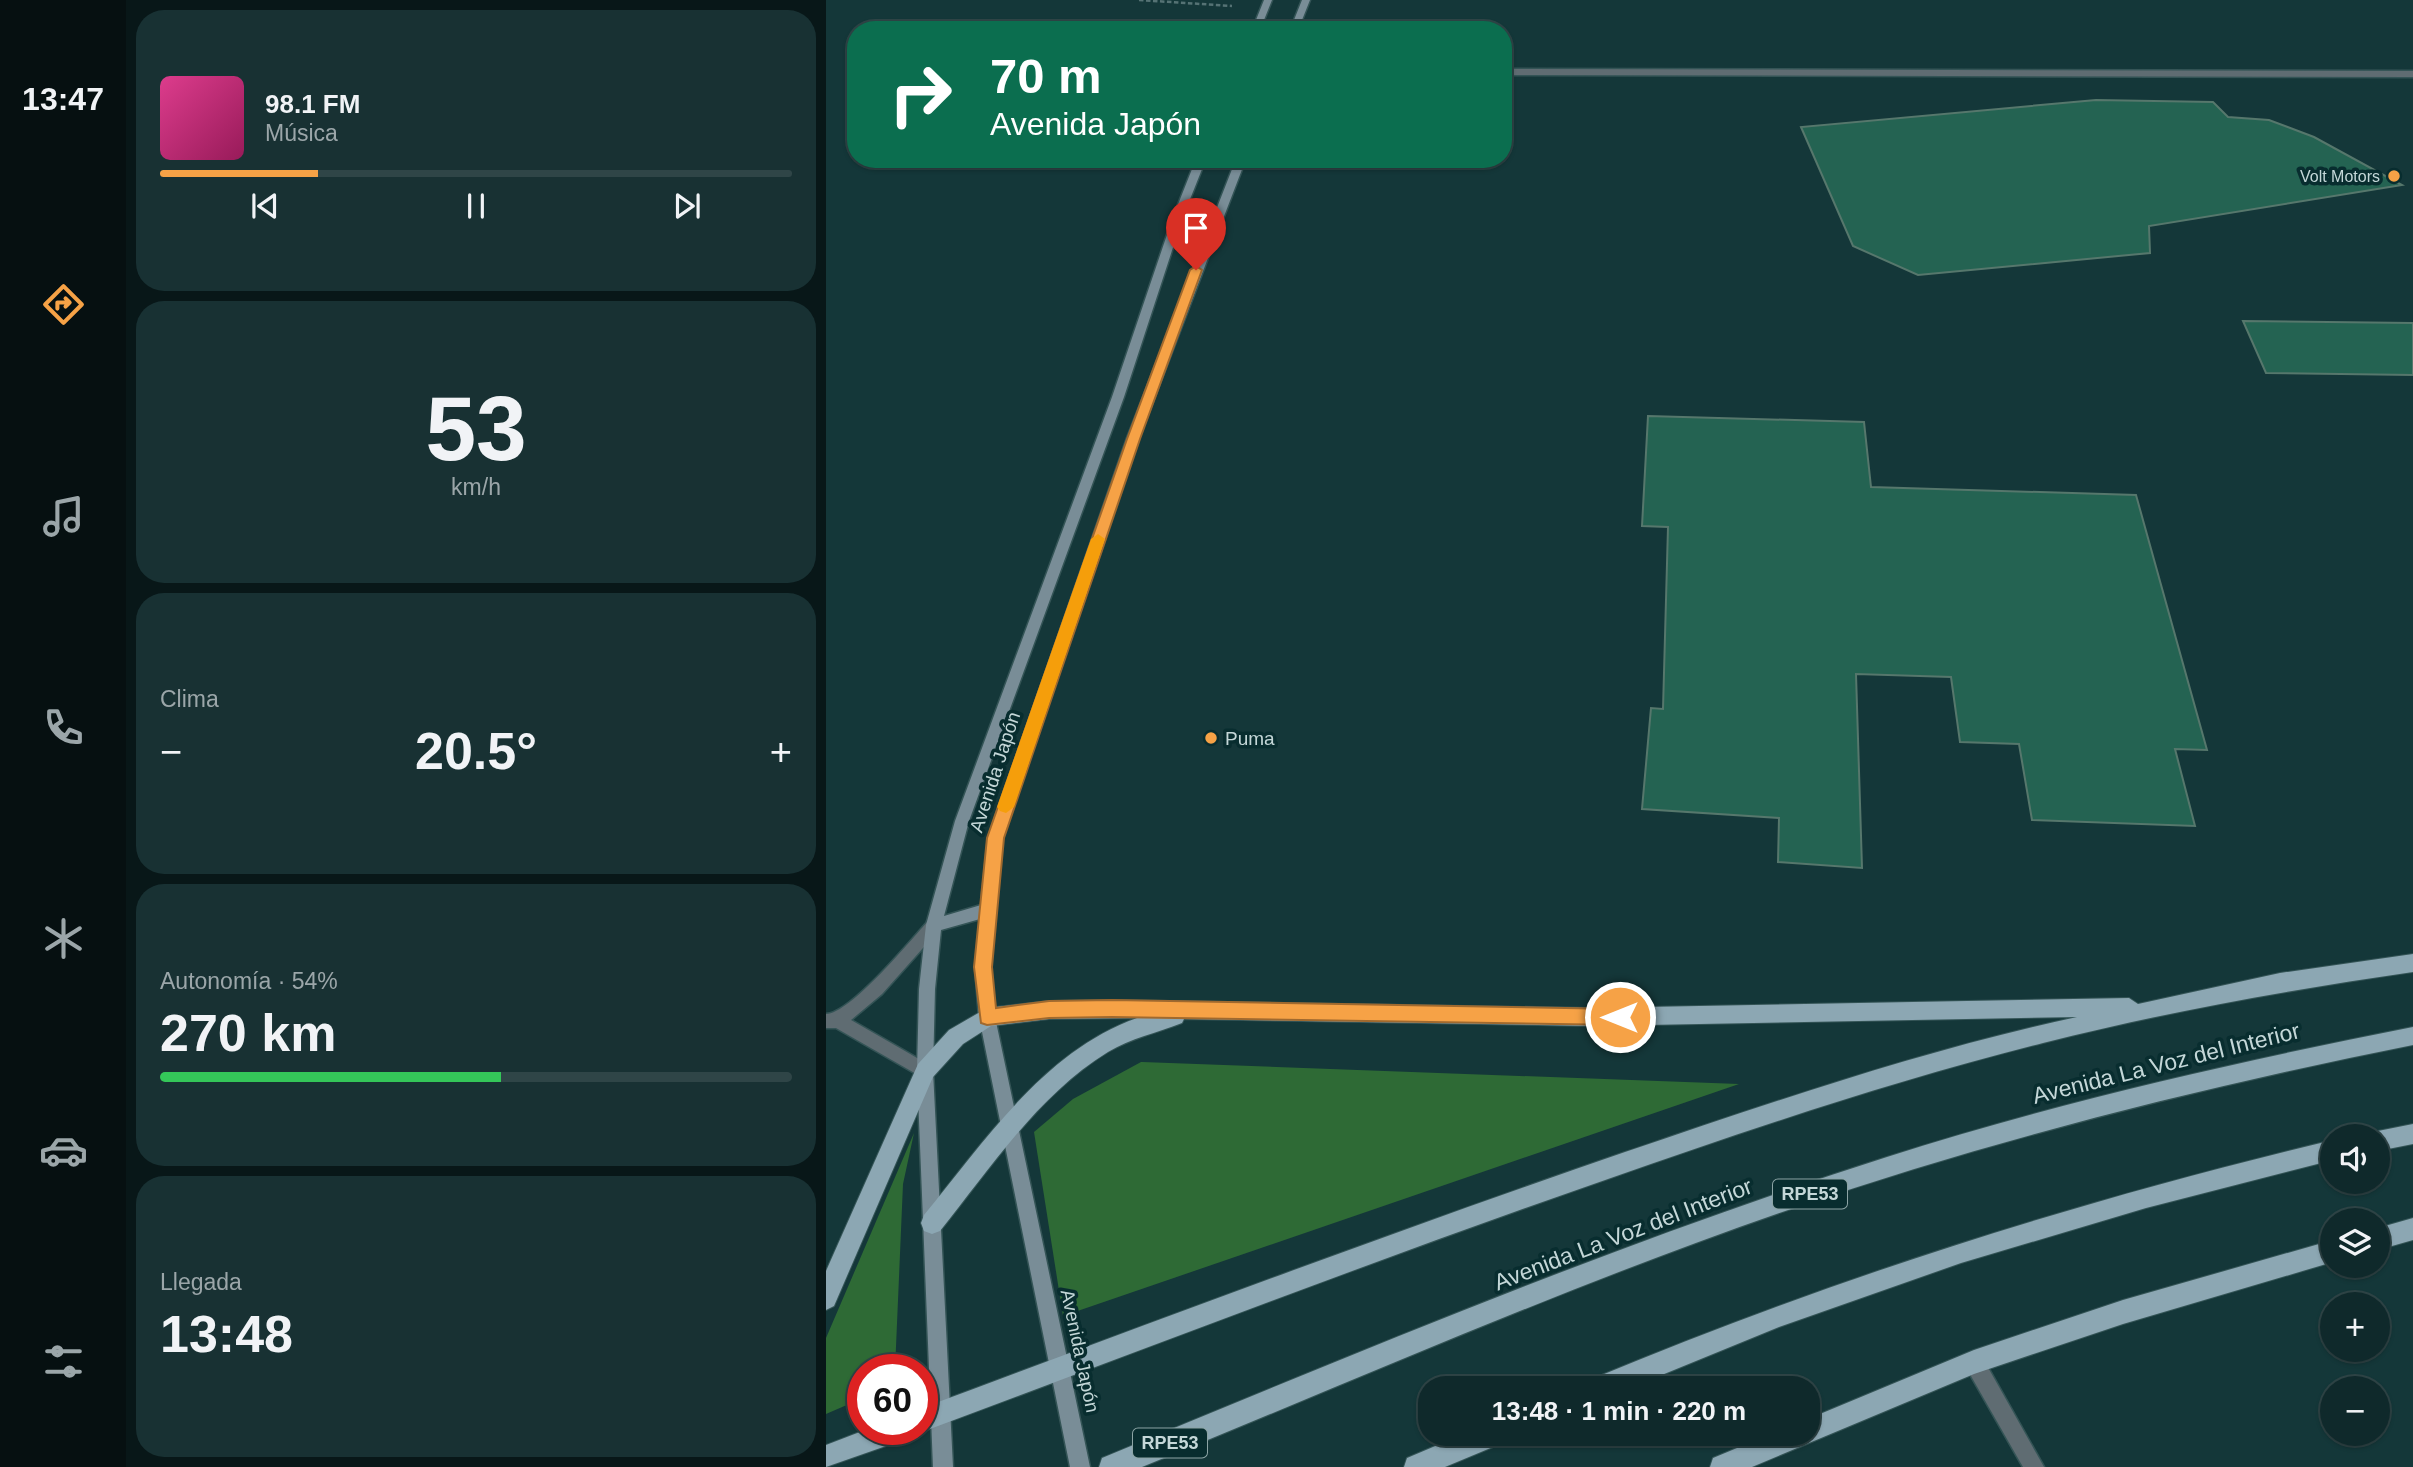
<!DOCTYPE html>
<html lang="es">
<meta charset="utf-8">
<style>
body{margin:0;font-family:Helvetica,sans-serif;background:#183133;color:#f1f3f6;height:100vh;display:flex;flex-direction:column;font-size:26px;white-space:nowrap}
*{box-sizing:border-box;margin:0}
p{font-size:23px;color:#9ba6a9}
.icon{flex:none;width:38px;height:38px;fill:none;stroke:currentColor;stroke-width:2;stroke-linecap:round;stroke-linejoin:round}
.map{position:relative;flex:1;overflow:hidden}
.side{display:flex;flex-direction:column;gap:10px;padding:10px;background:#081718;width:700px}
.side>*{flex:none}
.guide{position:absolute;left:21px;top:21px;width:665px;height:147px;border-radius:28px;box-shadow:0 2px 5px #0004,0 0 0 2px #2f4547;background:#0b6e4f;color:#fff;overflow:hidden}
.tools{position:absolute;left:1494px;top:1124px;display:grid;gap:14px}
.tools a{display:grid;place-items:center;width:70px;height:70px;border-radius:50%;background:#0f292b;box-shadow:0 2px 5px #0004,0 0 0 2px #2f4547;font-size:35px}
.speed{position:absolute;left:21px;top:1354px;display:flex;gap:14px;font-size:35px;font-weight:700;text-align:center}
.speed>*{display:grid;place-content:center;width:91px;height:91px;border-radius:50%;background:#0f292b;box-shadow:0 2px 5px #0004,0 0 0 2px #2f4547;line-height:1}
.speed .limit{border:10px solid #d22;background:#fff;color:#111}
.pin{position:absolute;display:grid;place-items:center;width:60px;height:60px;color:#fff;margin:-72px -30px;border-radius:50% 50% 50% 0;rotate:-45deg;box-shadow:0 0 7px #0007}
.pin .icon{rotate:45deg}
.me{position:absolute;width:77px;margin:-38px;rotate:270deg;stroke-linejoin:round;filter:drop-shadow(0 0 5px #0008)}
.turn{display:flex;align-items:center;gap:24px;height:147px;padding:0 28px;font-size:32px}
.turn .icon{width:91px;height:91px;stroke-width:2.5}
.turn b{display:block;font-size:49px;line-height:60px}
.big{font-size:52px;font-weight:700;line-height:1.1}
.side .tile{flex:1;display:flex;flex-direction:column;justify-content:center;gap:10px;min-width:0;padding:0 24px;border-radius:28px;background:#183133}
.side .dial{align-items:center;gap:0}
.dial b{font-size:91px;line-height:1}
.song{display:flex;align-items:center;gap:21px}
.cover{width:84px;height:84px;border-radius:10px;background:linear-gradient(135deg,hsl(330 70% 55%),hsl(330 70% 35%))}
.played{height:7px;border-radius:4px;background:linear-gradient(90deg,#f6a246 25%,#2f4547 25%)}
.keys{display:flex;justify-content:space-around;direction:ltr}
.heat{display:flex;justify-content:space-between;align-items:center;font-size:38px;direction:ltr}
.charge{height:10px;border-radius:5px;background:linear-gradient(90deg,#34c759 54%,#2f4547 0)}
.trip{position:absolute;left:592px;top:1376px;width:402px;height:70px;border-radius:28px;background:#0f292b;box-shadow:0 2px 5px #0004,0 0 0 2px #2f4547;font-weight:700;line-height:70px;text-align:center}
main{display:flex;flex:1;min-height:0}
.tabs{display:flex;flex-direction:column;width:126px;justify-content:space-around;align-items:center;background:#061011;color:#9ba6a9}
.tabs .icon{width:49px;height:49px}
.tabs .selected{color:#f6a246}
.tabs b{font-size:32px;color:#f1f3f6}
.map>svg:first-child{display:block}
.green{fill:#2e6a35}
.building{fill:#246352;stroke:#56776c;stroke-width:2}
.lines{fill:none;stroke-linecap:round;stroke-linejoin:round}
.service-casing{stroke:#345456;stroke-width:3}
.minor-casing{stroke:#345456;stroke-width:3}
.secondary-casing{stroke:#345456;stroke-width:3}
.primary-casing{stroke:#345456;stroke-width:2}
.path{stroke:#557274;stroke-width:2.5;stroke-dasharray:4.5 2.5;stroke-linecap:butt}
.service{fill:#5f6c72;fill-rule:evenodd}
.minor{fill:#5f6c72;fill-rule:evenodd}
.secondary{fill:#798d97;fill-rule:evenodd}
.primary{fill:#8ca7b3;fill-rule:evenodd}
.route{fill:#f6a246;stroke:#a0692e;stroke-width:2}
.slow{fill:#f59e0b}
.poi-dot{fill:#f6a246;stroke:#082d2f;stroke-width:2.5}
.labels{text-anchor:middle;dominant-baseline:central;stroke-width:7;stroke-linejoin:round;paint-order:stroke}
.far-poi-label{font-size:16px;fill:#c4d7d8;stroke:#082d2f;text-anchor:end}
.shield{fill:#082d2f;stroke:#8ca4a5;stroke-width:2}
.shield-label{font-size:18px;font-weight:bold;fill:#c4d7d8}
.poi-label{font-size:19px;fill:#c4d7d8;stroke:#082d2f;text-anchor:start}
.street-label{font-size:19px;fill:#c4d7d8;stroke:#082d2f}
.near-street-label{font-size:23px;fill:#c4d7d8;stroke:#082d2f}
</style>
<main>
<nav class="tabs">
<b>13:47</b>
<svg class="icon selected" aria-label="directions" viewBox="0 0 24 24"><path d="M12 3l9 9-9 9-9-9zM9 14v-3h6M13 9l2 2-2 2"/></svg>
<svg class="icon" aria-label="music" viewBox="0 0 24 24"><path d="M9 18V5l10-2v13"/><circle cx="6" cy="18" r="3"/><circle cx="16" cy="16" r="3"/></svg>
<svg class="icon" aria-label="phone" viewBox="0 0 24 24"><path d="M5 4h4l2 5-3 2q2 4 5 5l2-3 5 2v4C11 20 4 13 5 4z"/></svg>
<svg class="icon" aria-label="climate" viewBox="0 0 24 24"><path d="M12 3v18M4 7l16 10M4 17L20 7"/></svg>
<svg class="icon" aria-label="car" viewBox="0 0 24 24"><path d="M5 17H2v-5l4-1 3-4h7l3 4 3 1v5h-3M9 17h6M6 11h13"/><circle cx="7" cy="17" r="2"/><circle cx="17" cy="17" r="2"/></svg>
<svg class="icon" aria-label="filters" viewBox="0 0 24 24"><path d="M4 7h16M4 17h16"/><circle cx="9" cy="7" r="2"/><circle cx="15" cy="17" r="2"/></svg>
</nav>
<section class="side">
<div class="tile">
<div class="song"><i class="cover"></i><div><b>98.1 FM</b><p>Música</p></div></div>
<div class="played"></div>
<div class="keys"><svg class="icon" aria-label="previous" viewBox="0 0 24 24"><path d="M18 5L8 12l10 7zM5 5v14"/></svg><svg class="icon" aria-label="pause" viewBox="0 0 24 24"><path d="M8 5v14M16 5v14"/></svg><svg class="icon" aria-label="next" viewBox="0 0 24 24"><path d="M6 5l10 7-10 7zM19 5v14"/></svg></div>
</div>
<div class="tile dial"><b>53</b><p>km/h</p></div>
<div class="tile"><p>Clima</p>
<div class="heat"><a>−</a><b class="big">20.5°</b><a>+</a></div>
</div>
<div class="tile"><p>Autonomía · 54%</p><b class="big">270 km</b><div class="charge"></div></div>
<div class="tile"><p>Llegada</p><b class="big">13:48</b></div>
</section>
<div class="map">
<svg width="1587" height="1467" viewBox="0 0 1587 1467">
<rect width="100%" height="100%" fill="#143739"/>
<g class="green">
<path d="M315,1062H316L913,1084L237,1316L208,1132L247,1099Z"/>
<path d="M88,1133L77,1184L69,1370H37V1398L0,1414V1338Z"/>
</g>
<g class="building">
<path d="M1270,100L1387,102L1402,117L1443,120L1488,137L1576,185L1323,226L1324,253L1092,275L1027,246L975,127Z"/>
<path d="M1417,321L1587,323V375L1440,373Z"/>
<path d="M822,416L1038,422L1045,487L1310,495L1381,750L1349,749L1369,826L1206,820L1193,744L1134,742L1125,677L1030,674L1036,868L952,862L953,818L816,809L825,708L837,709L842,527L816,526Z"/>
</g>
<g class="lines">
<defs>
<g id="service">
<path d="M677,69L1587,71V77L677,75Z"/>
<path d="M1148,1352L1155,1355L1218,1467H1197L1141,1369L1138,1362L1141,1355Z"/>
</g>
<path id="minor" d="M108,918L113,920L116,925L113,930L56,994L25,1020L105,1066L107,1071L105,1076L99,1079L10,1028H0V1014C24,1014 84,941 103,920Z"/>
<g id="secondary">
<path d="M438,0H446L434,30H426Z"/>
<path d="M476,0H484L472,30H464Z"/>
<path d="M370,159H380L357,217L298,397L143,821L118,916L155,905L162,838L301,438L410,159H420L313,438L176,838L165,967L169,1017L264,1467H244L153,1017L149,967L154,919L115,930L109,989L107,1071L127,1467H107L91,1071L93,989L100,925L129,821L286,397L347,217Z"/>
</g>
<g id="primary">
<path d="M1587,954V972C1463,990 1339,1012 1217,1043C1069,1080 925,1129 782,1179C552,1259 324,1347 96,1432L90,1430H96V1408C330,1321 563,1233 799,1152C947,1102 1097,1050 1251,1017L766,1026L358,1019L356,1023C331,1033 305,1038 282,1052C212,1095 164,1169 114,1231L106,1234L98,1231L95,1223L98,1215C158,1142 218,1051 311,1018L223,1019L165,1026L137,1044L107,1077L8,1306L0,1310V1271L92,1064L123,1030L161,1008L223,1001L286,1000L766,1008L1303,998L1312,1004L1454,973Z"/>
<path d="M1587,1027V1045C1377,1087 1170,1139 968,1208C746,1284 532,1379 316,1467H273L276,1458C535,1351 794,1242 1061,1157C1233,1102 1410,1062 1587,1027Z"/>
<path d="M1587,1124V1144L1552,1151V1136H1543L1552,1131Z"/>
<path d="M1507,1140V1160L1320,1208L1135,1263L953,1327L804,1388H763L766,1379C1011,1277 1249,1202 1507,1140Z"/>
<path d="M1587,1218V1240L1552,1250V1228Z"/>
<path d="M1507,1240V1262L1297,1324L1148,1374L926,1467H884L887,1458L947,1433H982V1419L1148,1350L1297,1300Z"/>
<path d="M39,1430H83L80,1439L0,1467V1445Z"/>
<path d="M640,1433H682L679,1442L619,1467H578L581,1458Z"/>
</g>
</defs>
<use href="#service" class="service-casing"/>
<use href="#minor" class="minor-casing"/>
<use href="#secondary" class="secondary-casing"/>
<use href="#primary" class="primary-casing"/>
<path class="path" d="M313,0L406,6"/>
<use href="#service" class="service"/>
<use href="#minor" class="minor"/>
<use href="#secondary" class="secondary"/>
<use href="#primary" class="primary"/>
</g>
<path class="route" d="M370,266L376,270L314,439L178,838L166,967L170,1008L223,1001L286,1000L794,1009L801,1011L803,1017L801,1023L794,1025L286,1017L223,1018L161,1025L155,1023L148,967L161,838L301,439L364,270Z"/>
<path class="slow" d="M272,534L279,539L188,807L180,813L174,811L171,807L265,539Z"/>
<g class="poi-dot">
<circle cx="1568" cy="176" r="7"/>
<circle cx="385" cy="738" r="7"/>
</g>
<g class="labels">
<g class="far-poi-label">
<text x="1554" y="176">Volt Motors</text>
</g>
<g class="shield">
<rect x="947" y="1179.5" width="74" height="29" rx="5"/>
<rect x="307" y="1428.5" width="74" height="29" rx="5"/>
</g>
<g class="shield-label">
<text x="984" y="1194">RPE53</text>
<text x="344" y="1443">RPE53</text>
</g>
<g class="poi-label">
<text x="399" y="738">Puma</text>
</g>
<g class="street-label">
<text transform="translate(169 772) rotate(-72)">Avenida Japón</text>
<text transform="translate(254 1351) rotate(78)">Avenida Japón</text>
</g>
<g class="near-street-label">
<text transform="translate(1340 1063) rotate(-14)">Avenida La Voz del Interior</text>
<text transform="translate(797 1234) rotate(-21)">Avenida La Voz del Interior</text>
</g>
</g>
</svg>
<div class="tools">
<a><svg class="icon" aria-label="sound" viewBox="0 0 24 24"><path d="M4 9h4l5-4v14l-5-4H4zM17 9q2 3 0 6"/></svg></a>
<a><svg class="icon" aria-label="layers" viewBox="0 0 24 24"><path d="M12 4l9 5-9 5-9-5zM3 14l9 5 9-5"/></svg></a>
<a>+</a>
<a>−</a>
</div>
<div class="speed"><div class="limit">60</div></div>
<div class="pin" style="left:370px;top:270px;background:#d93025"><svg class="icon" aria-label="arrive" viewBox="0 0 24 24"><path d="M6 21V4h12l-3 4 3 4H6"/></svg></div>
<svg class="me" style="left:794px;top:1017px" viewBox="-20 -20 40 40"><circle r="17" fill="#f6a246" stroke="#fff" stroke-width="3"/><path d="M0-11L8 9 0 5-8 9z" fill="#fff"/></svg>
<div class="trip">13:48 · 1 min · 220 m</div>
<div class="guide">
<div class="turn"><svg class="icon" aria-label="right" viewBox="0 0 24 24"><path d="M7 20v-9h11M14 6l5 5-5 5"/></svg><div><b>70 m</b>Avenida Japón</div></div>
</div>
</div>
</main>
